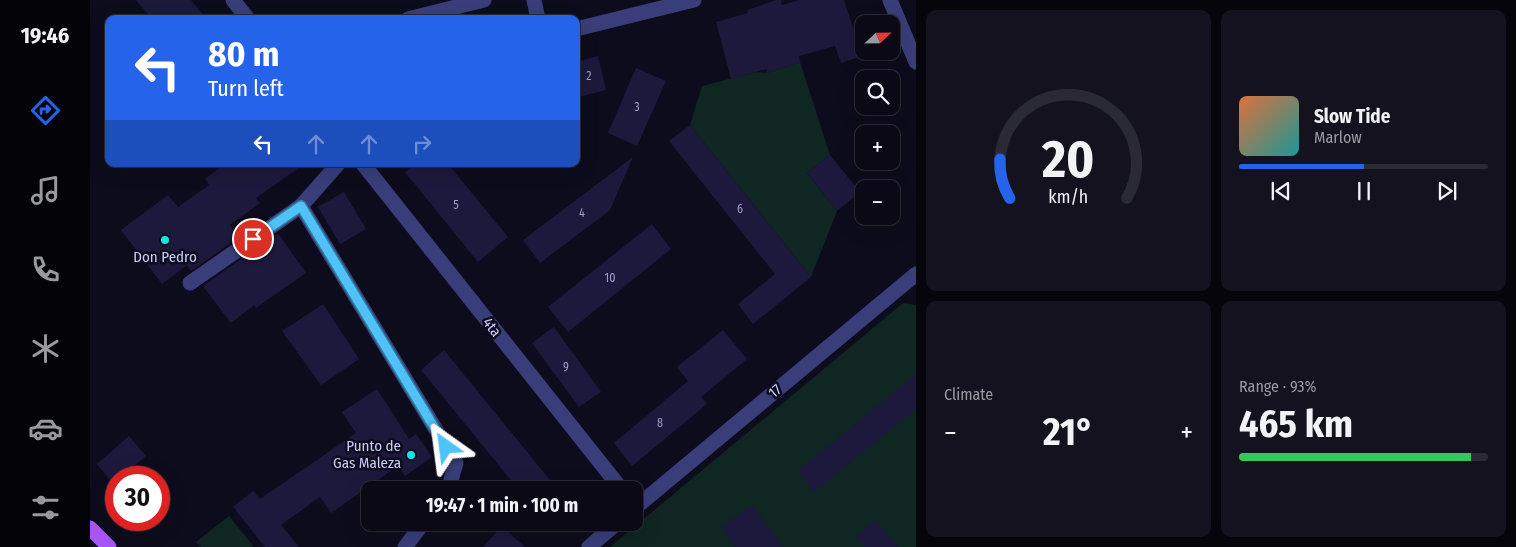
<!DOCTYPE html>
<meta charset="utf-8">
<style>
body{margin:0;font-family:"Fira Sans Condensed",sans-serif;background:#13121e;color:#f1f3f6;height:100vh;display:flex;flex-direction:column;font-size:19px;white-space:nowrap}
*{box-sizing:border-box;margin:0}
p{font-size:16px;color:#999aa0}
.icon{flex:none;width:28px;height:28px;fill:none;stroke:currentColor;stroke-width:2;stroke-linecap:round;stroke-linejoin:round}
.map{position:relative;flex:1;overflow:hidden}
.sheet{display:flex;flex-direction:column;gap:10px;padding:10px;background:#06050c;width:600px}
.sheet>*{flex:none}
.hud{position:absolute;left:15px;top:15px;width:475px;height:152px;border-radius:10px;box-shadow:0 5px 20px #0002,0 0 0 1px #2a2a34;background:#2563eb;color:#fff;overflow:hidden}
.needle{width:32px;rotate:68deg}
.tools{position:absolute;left:765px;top:15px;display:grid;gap:10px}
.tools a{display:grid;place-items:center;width:45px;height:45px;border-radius:10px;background:#0a0915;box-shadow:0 5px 20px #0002,0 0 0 1px #2a2a34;font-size:25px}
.speed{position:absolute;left:15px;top:466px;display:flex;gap:10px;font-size:25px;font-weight:700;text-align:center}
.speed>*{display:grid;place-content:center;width:65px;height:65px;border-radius:50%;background:#0a0915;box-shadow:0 5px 20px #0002,0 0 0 1px #2a2a34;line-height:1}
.speed .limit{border:8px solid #d22;background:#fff;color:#111}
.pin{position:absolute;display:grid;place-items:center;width:42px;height:42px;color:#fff;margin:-21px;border:2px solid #fff;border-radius:50%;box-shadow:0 1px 5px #0007}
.me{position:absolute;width:55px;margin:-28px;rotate:329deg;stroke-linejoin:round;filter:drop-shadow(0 0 4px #0008)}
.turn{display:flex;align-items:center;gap:18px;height:105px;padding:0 20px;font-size:22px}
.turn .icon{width:65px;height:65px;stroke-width:2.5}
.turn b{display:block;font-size:35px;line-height:42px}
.lanes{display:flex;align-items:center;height:48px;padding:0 20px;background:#0003;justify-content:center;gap:25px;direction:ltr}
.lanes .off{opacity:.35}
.big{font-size:38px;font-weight:700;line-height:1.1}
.sheet .card{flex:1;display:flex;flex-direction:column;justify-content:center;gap:8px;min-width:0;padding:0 18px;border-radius:10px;background:#13121e}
.sheet .dial{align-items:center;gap:0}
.dial svg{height:130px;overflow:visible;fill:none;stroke:#2a2a34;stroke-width:7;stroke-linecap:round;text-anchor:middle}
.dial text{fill:#f1f3f6;stroke:none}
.song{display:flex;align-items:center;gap:15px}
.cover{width:60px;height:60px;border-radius:8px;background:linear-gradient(135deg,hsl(20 70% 55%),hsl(180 70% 35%))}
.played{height:5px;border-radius:2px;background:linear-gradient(90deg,#2563eb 50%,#2a2a34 50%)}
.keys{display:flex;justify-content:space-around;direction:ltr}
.heat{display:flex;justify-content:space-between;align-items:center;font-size:28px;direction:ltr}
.charge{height:8px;border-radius:4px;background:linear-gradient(90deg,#34c759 93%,#2a2a34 0)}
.sheet .tiles{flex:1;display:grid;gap:10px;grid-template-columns:repeat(2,1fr)}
.trip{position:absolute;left:271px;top:481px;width:282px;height:50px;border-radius:10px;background:#0a0915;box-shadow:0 5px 20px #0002,0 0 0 1px #2a2a34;font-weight:700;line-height:50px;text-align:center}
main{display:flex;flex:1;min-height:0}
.tab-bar{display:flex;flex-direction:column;width:90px;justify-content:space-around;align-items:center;background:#040408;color:#999aa0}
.tab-bar .icon{width:35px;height:35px}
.tab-bar .selected{color:#2563eb}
.tab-bar b{font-size:22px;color:#f1f3f6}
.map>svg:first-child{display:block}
.green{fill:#0f2623}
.building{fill:#1c193c}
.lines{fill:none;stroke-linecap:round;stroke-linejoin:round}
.minor{stroke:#393e7a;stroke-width:15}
.major{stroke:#a855f8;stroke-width:15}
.route-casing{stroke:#337fa1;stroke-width:12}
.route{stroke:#4fc3f7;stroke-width:9}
.poi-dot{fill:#09e9e5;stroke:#0d0c1c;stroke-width:2}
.labels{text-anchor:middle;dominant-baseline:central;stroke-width:5;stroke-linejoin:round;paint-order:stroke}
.number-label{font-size:12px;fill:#9e9ecd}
.poi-label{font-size:15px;fill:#cacafd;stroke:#0d0c1c}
.street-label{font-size:15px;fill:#cacafd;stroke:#0d0c1c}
</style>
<main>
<nav class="tab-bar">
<b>19:46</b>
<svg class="icon selected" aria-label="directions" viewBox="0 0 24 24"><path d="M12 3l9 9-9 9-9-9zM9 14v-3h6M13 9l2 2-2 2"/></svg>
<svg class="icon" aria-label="music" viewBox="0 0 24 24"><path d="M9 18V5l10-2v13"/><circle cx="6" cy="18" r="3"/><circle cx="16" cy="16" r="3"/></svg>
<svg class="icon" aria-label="phone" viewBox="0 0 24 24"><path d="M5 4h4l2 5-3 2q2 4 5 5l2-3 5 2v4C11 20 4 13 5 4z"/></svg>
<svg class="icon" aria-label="climate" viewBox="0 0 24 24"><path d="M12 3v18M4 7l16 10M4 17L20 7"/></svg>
<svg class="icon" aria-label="car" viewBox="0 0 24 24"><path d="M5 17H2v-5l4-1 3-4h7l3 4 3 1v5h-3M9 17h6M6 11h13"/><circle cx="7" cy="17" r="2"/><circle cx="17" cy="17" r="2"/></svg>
<svg class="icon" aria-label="filters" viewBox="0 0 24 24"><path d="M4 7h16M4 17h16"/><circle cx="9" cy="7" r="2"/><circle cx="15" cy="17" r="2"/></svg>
</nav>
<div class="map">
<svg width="826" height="547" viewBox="0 0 826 547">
<rect width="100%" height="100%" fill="#0d0c1c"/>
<g class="green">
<path d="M710,62L740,155L717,173L747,211L721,277L600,125L612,86L666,72L677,73Z"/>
<path d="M813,303L826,305V547H520Z"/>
<path d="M139,516L164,547H111L106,542Z"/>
</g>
<g class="building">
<path d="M46,0H101L116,19H62Z"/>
<path d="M686,0H691L692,5L710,0H754L772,56L751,63L745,46L709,56L710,62L677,73L676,69L641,79L626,22L658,13L657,10Z"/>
<path d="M508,56L516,90L486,98V62Z"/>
<path d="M546,68L576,81L547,146L518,133Z"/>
<path d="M600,125L721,277L663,324L648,304L685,274L579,141Z"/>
<path d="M740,155L770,192L747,211L717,173Z"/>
<path d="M543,157L520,210L450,263L433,240Z"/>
<path d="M135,164H214L166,198L170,203L140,225L149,237L101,271L97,265L72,284L31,230L78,195L88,207L119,185L115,179Z"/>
<path d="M325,164H358L418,237L388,262L315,172Z"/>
<path d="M254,192L276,229L250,244L228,207Z"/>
<path d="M562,224L581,249L478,332L458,307Z"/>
<path d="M188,233L216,273L166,308L164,305L141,323L113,286Z"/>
<path d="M233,304L269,359L231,385L192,331Z"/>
<path d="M464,327L511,392L489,407L442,343Z"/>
<path d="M633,330L657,359L611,397L617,404L542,466L524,443L598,381L587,367Z"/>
<path d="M354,350L468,490H429L331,370Z"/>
<path d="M826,374V409L724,492L708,471Z"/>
<path d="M287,389L319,439L326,434L342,457L315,476L308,466L241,513L230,497L191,525L209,547H175L143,507L163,491L170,499L266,433L252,412Z"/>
<path d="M39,436L56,456L30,478H26L23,484L7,464Z"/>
<path d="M662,505L693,547H645L631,528Z"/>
<path d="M786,520L808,547H775L766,536Z"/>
<path d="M412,526L435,547H393Z"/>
</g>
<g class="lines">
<g class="minor">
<path d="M143,0L158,19"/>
<path d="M444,0L448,19"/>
<path d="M800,0L826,62"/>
<path d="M318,19L394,0"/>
<path d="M486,29L604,0"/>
<path d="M273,164L532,490"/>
<path d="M211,206L366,463L358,490"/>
<path d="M100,283L211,206L248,164"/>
<path d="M545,508L826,274"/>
<path d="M315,547L334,522"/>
<path d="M499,547L528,522"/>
</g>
<path class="major" d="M0,528L19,547"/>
</g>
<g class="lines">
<defs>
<path id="route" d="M163,239L211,206L356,447"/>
</defs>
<use href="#route" class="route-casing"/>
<use href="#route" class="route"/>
</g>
<g class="poi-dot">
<circle cx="75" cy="240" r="5"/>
<circle cx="321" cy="455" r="5"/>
</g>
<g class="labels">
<g class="number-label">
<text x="499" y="76">2</text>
<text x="547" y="107">3</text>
<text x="366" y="205">5</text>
<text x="650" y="209">6</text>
<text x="492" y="213">4</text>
<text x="520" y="278">10</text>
<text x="476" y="367">9</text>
<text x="570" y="423">8</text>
</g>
<g class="poi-label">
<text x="75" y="257">Don Pedro</text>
<text x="311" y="446" text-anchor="end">Punto de<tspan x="311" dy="17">Gas Maleza</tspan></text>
</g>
<g class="street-label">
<text transform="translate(402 327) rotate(52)">4ta</text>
<text transform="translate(685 391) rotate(-40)">17</text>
</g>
</g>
</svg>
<div class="tools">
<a><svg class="needle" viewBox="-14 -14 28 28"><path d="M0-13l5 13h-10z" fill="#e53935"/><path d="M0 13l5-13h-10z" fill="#999aa0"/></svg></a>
<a><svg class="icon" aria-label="search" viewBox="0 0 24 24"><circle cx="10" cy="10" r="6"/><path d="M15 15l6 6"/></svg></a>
<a>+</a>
<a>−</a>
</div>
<div class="speed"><div class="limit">30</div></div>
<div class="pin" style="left:163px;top:239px;background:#d93025"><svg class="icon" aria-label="arrive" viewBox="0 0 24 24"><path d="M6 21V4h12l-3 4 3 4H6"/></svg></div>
<svg class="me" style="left:356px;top:447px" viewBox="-20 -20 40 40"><path d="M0-17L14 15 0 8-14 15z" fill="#4fc3f7" stroke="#fff" stroke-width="4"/></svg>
<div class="trip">19:47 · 1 min · 100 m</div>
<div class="hud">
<div class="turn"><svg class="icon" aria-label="left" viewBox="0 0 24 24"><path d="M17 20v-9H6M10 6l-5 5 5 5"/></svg><div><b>80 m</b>Turn left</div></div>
<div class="lanes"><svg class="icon" aria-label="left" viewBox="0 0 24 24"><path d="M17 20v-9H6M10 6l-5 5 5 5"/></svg><svg class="icon off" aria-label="ahead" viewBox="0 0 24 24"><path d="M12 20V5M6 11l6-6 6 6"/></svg><svg class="icon off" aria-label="ahead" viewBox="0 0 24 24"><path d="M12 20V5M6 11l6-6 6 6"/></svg><svg class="icon off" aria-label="right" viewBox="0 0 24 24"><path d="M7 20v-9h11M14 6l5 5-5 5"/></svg></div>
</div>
</div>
<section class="sheet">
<div class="tiles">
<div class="card dial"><svg viewBox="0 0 100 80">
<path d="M14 69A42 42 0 1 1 86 69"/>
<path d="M14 69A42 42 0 0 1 8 45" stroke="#2563eb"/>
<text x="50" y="56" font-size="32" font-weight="700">20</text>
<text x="50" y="72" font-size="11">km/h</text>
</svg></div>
<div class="card">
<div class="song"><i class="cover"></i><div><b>Slow Tide</b><p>Marlow</p></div></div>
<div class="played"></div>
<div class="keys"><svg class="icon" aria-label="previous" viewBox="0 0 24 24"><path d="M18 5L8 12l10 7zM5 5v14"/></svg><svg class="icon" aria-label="pause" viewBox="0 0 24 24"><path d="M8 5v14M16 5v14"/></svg><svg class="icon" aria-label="next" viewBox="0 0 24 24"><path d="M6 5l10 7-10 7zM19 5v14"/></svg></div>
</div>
<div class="card"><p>Climate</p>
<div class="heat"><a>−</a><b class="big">21°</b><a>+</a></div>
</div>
<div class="card"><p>Range · 93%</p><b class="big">465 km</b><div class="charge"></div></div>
</div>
</section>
</main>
